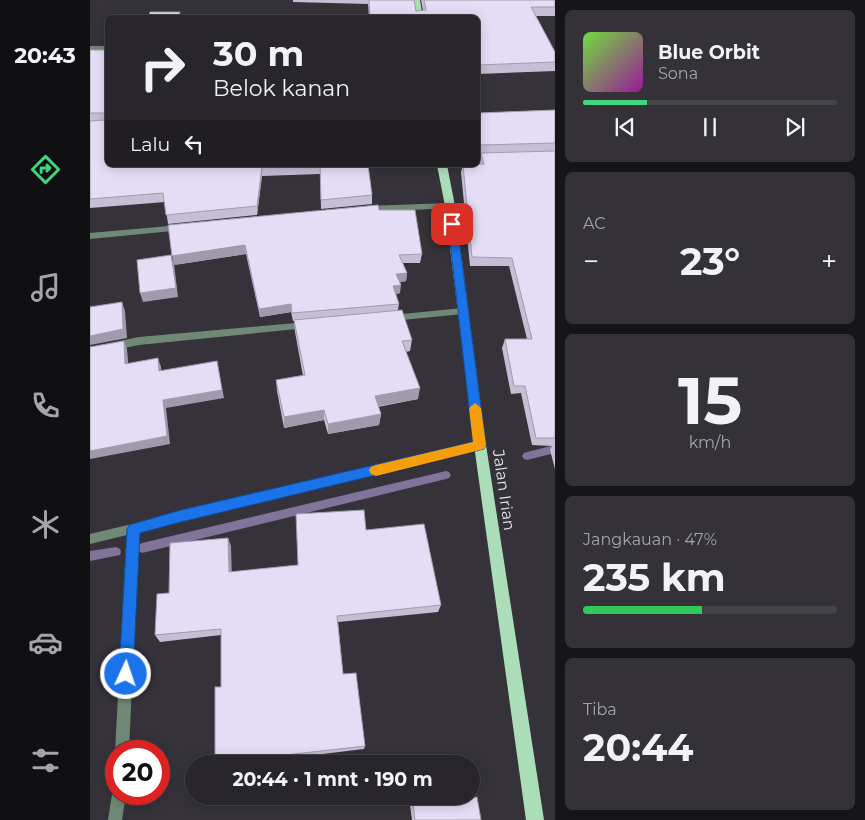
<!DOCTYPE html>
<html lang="id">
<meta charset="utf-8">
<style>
body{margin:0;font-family:Montserrat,sans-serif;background:#343238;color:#f1f3f6;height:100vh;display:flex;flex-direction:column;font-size:19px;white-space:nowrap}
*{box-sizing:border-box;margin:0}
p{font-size:16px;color:#a5a5a9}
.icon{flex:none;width:28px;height:28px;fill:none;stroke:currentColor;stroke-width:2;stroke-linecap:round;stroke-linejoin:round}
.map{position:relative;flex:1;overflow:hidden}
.drawer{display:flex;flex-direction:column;gap:10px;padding:10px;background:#161518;width:310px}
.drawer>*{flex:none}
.top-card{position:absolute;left:15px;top:15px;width:375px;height:152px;border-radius:8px;box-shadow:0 2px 12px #0003,0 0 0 1px #444348;background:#28262c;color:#f1f3f6;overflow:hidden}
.speed{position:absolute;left:15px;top:740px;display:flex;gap:10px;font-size:25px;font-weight:700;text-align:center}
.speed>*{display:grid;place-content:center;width:65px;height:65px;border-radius:50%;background:#28262c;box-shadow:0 2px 12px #0003,0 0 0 1px #444348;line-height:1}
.speed .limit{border:8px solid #d22;background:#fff;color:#111}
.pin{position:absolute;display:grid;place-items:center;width:42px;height:42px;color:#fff;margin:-21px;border-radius:10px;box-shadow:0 2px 8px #0006}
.me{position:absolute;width:55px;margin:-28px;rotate:3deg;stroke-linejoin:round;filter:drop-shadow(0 0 4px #0008)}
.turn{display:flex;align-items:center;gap:18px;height:105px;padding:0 25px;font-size:22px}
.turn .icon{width:65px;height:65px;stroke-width:2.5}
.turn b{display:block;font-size:35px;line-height:42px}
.then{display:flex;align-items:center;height:48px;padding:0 25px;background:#0003;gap:10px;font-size:19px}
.big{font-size:38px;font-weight:700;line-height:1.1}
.drawer .widget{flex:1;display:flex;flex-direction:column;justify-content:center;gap:8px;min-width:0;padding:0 18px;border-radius:8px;background:#343238}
.drawer .dial{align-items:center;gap:0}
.dial b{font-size:65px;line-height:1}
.song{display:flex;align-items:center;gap:15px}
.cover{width:60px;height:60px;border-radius:8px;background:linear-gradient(135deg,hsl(100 70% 55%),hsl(300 70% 35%))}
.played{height:5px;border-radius:2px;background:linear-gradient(90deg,#3fd77d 25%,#444348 25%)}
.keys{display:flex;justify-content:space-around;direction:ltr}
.heat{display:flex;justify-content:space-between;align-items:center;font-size:28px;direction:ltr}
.charge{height:8px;border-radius:4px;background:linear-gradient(90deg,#34c759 47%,#444348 0)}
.trip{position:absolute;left:95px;top:755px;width:295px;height:50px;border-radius:25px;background:#28262c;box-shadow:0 2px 12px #0003,0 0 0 1px #444348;font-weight:700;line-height:50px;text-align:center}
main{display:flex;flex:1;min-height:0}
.menu{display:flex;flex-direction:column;width:90px;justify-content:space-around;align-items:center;background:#100f12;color:#a5a5a9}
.menu .icon{width:35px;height:35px}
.menu .selected{color:#3fd77d}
.menu b{font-size:22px;color:#f1f3f6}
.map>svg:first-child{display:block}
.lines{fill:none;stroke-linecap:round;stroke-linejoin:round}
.stream{fill:#81739a;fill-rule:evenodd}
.service{fill:#708976;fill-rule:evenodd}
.minor{fill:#708976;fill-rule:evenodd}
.primary{fill:#abdeb8;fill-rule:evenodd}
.wall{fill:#c5bed4}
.shaded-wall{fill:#a09bac}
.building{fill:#e5ddf6;stroke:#a09bac}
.route{fill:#1a73e8;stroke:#114b97}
.slow{fill:#f59e0b}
.labels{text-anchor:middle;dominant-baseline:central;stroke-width:5;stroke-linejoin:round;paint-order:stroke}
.street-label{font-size:16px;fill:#e3e2e7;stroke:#35323a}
</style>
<main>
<nav class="menu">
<b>20:43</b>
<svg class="icon selected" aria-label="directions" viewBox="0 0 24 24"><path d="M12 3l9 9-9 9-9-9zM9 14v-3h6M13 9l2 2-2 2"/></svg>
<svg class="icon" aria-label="music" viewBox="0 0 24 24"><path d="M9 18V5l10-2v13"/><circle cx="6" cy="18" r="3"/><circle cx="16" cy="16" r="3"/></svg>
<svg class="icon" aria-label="phone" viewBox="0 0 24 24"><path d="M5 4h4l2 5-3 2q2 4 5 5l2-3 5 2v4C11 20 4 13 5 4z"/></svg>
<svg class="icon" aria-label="climate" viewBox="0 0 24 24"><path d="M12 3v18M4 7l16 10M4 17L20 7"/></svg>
<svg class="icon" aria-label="car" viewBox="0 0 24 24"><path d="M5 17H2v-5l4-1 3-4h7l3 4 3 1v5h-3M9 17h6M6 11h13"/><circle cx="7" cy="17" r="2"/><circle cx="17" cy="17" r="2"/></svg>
<svg class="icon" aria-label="filters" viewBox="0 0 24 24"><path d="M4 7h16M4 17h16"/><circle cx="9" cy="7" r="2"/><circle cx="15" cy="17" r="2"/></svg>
</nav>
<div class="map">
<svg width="465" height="820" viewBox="0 0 465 820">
<rect width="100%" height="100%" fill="#35323a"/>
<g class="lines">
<g class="stream">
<path d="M465,445V453L437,460L434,459L432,456L434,453L437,452Z"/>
<path d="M356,471L359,472L361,475L359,478L356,479L52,553L48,551L47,548L48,545L52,543Z"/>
<path d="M26,547L30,549L31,552L30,555L0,561V551Z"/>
</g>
<g class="service">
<path d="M43,524L47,525L49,529L39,751H26V753L25,751L37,529L39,525Z"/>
<path d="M26,788V794H36L32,820H18L22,794Z"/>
</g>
<g class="minor">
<rect x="0" y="46" width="18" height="4"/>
<path d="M360,203L363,204V208L276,212L272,209L276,206Z"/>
<path d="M90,225L94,228L93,230L0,239V233Z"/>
<path d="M373,308L377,311L373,314L302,321L297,318L302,315Z"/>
<path d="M217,322L222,325L217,328L49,345L0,355V347L49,337Z"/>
<path d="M390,441L394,442L395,445L394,448L390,449L0,544V534Z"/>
</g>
<g class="primary">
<path d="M322,0H330L333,18H325Z"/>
<path d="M347,165H357L365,206L396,445L454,820H436L384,445L355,206Z"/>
</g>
</g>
<g class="wall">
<path d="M203,0H324L326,11H333L331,0H465V16H446L465,52V71L388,74V18H279L278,4L203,2Z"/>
<path d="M0,50H18V165H278L282,195V204L231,209L230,174L172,176L167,215L78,224L75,202L0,208Z"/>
<path d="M465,110V469L460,450L462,446L442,445L431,393L421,394L412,348L415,339H437L419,266H380L371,172L373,165H388L390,164L389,162L391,154H388V113Z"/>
<path d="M289,210L332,254L330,263H313L317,273L316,281L309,282L310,293L306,294L309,304L308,310L322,340L320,351L316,352L328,399L288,407L291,414L289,425L238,434L234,420L194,428L187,391L186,380L213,376L205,332L204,321H203L201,312L170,317L156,254L84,265Z"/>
<path d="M276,530L351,605L348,612L248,622L253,674L275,746L274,749L149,764H125L131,687V635L70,642L65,635L79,593L141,546V572L208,565Z"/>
<path d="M323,803L391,820H322L320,805Z"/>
</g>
<g class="shaded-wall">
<path d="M172,167V176L167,215V206Z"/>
<path d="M155,245L156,254L84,265L82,256Z"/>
<path d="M81,255L84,264L88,297L53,302L50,293Z"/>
<path d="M317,273L316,281L305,283L306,274Z"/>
<path d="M311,285L310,293L302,295L303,286Z"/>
<path d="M32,302L35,311L37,338L0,345V336Z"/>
<path d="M201,304V312L170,317L169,309Z"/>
<path d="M34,341L37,349L39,372L35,364Z"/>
<path d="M68,358L71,367L72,379L69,371Z"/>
<path d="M127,361L134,398L76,408L80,444L0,459V451L73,400Z"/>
<path d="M330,388L328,399L283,407L285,396Z"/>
<path d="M234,410V420L194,428V417Z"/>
<path d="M291,414L289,425L238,434V424Z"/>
<path d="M138,538L141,546L142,580L139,572Z"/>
</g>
<g class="building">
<path d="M279,0H324L326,11L336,10L334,0H465V7H441L465,52V62L388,65V18H280Z"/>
<path d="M60,12H90L89,15H113L112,18H58Z"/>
<path d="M0,50H18V165H278L282,195L231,200L230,165L172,167L167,206L76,215L73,193L0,199V121L15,120L17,113H0Z"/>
<path d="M465,110V143L390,145L388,137V113Z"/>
<path d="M465,151V438H446L435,386H424L415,339H442L422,258L382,257L373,165L394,164L391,153Z"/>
<path d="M288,205L289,210H325L332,254L309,255L317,273L306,274L311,285L303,286L309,304L202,313L201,304L169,309L155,245L82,256L78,225Z"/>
<path d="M81,255L86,288L50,293L47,260Z"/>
<path d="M32,302L33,329L0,336V307Z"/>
<path d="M312,310L322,340L312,341L330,388L285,396L291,414L238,424L234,410L194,417L186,380L215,375L204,320Z"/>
<path d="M34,341L35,364L68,358L69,371L127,361L132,390L73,400L77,436L0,451V347Z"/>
<path d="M274,510L276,530L334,524L351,605L247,616L253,674L266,673L275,746L125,763V687H131V629L65,635L67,594L79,593L80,543L138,538L139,572L208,565L206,514Z"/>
<path d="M387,797L391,820H325L323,803Z"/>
</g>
<path class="route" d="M362,221L367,224L396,445L394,449L91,522L50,533L43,674L41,679L36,682L31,679L29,674L37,529L39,525L91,510L383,442L358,224Z"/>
<path class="slow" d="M385,403L391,408L396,445L394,449L286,476L281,474L279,470L281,467L286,465L383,442L379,408Z"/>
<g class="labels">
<g class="street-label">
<text transform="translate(414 490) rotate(82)">Jalan Irian</text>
</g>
</g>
</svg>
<div class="speed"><div class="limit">20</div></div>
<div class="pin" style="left:362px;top:224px;background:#d93025"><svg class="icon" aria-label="arrive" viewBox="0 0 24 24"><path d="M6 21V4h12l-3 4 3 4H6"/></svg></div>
<svg class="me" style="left:36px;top:674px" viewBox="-20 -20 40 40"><circle r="17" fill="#1a73e8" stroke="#fff" stroke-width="3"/><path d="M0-11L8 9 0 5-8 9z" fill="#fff"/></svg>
<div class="trip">20:44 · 1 mnt · 190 m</div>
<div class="top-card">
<div class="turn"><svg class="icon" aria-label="right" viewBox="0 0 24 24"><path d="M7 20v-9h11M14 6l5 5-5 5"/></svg><div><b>30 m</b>Belok kanan</div></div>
<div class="then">Lalu<svg class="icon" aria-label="left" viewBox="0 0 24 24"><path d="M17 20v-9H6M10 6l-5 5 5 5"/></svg></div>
</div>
</div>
<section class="drawer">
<div class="widget">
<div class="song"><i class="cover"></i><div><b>Blue Orbit</b><p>Sona</p></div></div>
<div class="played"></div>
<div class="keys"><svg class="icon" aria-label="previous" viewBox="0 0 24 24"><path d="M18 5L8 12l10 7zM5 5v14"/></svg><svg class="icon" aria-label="pause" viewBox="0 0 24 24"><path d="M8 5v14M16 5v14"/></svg><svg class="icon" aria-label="next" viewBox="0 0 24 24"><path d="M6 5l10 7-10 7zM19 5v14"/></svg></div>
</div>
<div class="widget"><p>AC</p>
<div class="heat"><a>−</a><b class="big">23°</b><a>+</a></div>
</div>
<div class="widget dial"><b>15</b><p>km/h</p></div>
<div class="widget"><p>Jangkauan · 47%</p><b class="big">235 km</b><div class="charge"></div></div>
<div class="widget"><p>Tiba</p><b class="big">20:44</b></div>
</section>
</main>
